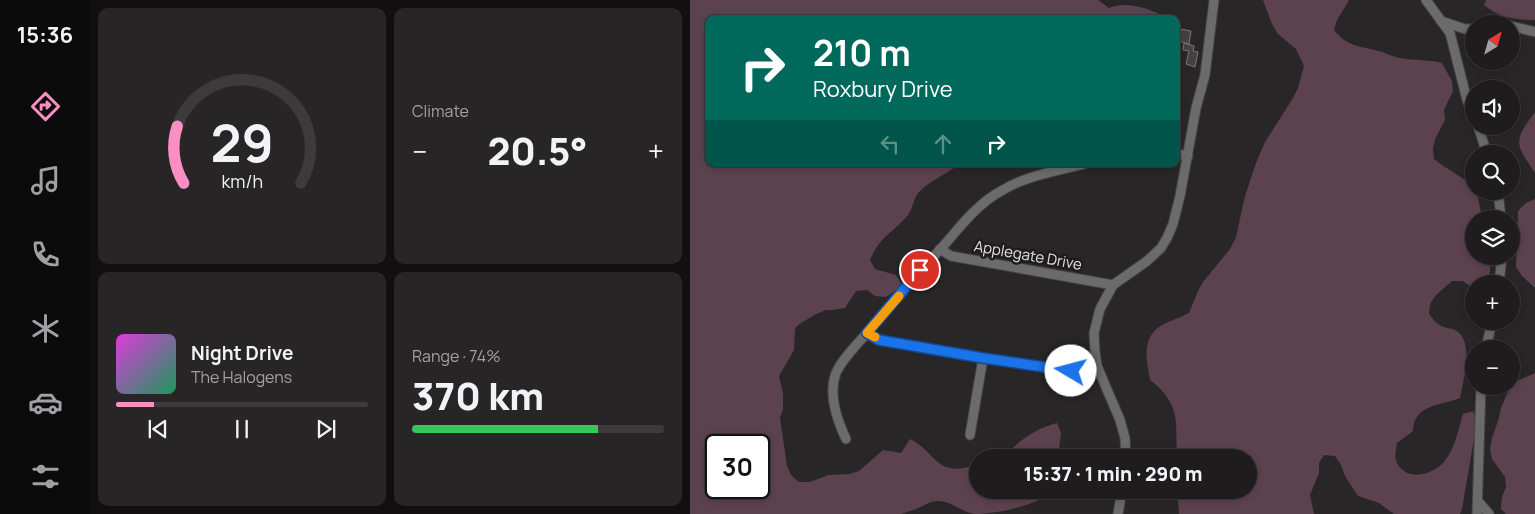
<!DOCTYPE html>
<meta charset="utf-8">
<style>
body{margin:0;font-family:Manrope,sans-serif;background:#272526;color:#f1f3f6;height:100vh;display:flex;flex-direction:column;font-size:19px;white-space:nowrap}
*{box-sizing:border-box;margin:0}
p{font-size:16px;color:#a1a1a4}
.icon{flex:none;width:28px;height:28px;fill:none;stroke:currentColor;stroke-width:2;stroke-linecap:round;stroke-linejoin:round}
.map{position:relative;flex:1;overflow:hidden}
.details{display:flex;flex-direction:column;gap:8px;padding:8px;background:#110f10;width:600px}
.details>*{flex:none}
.guide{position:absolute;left:15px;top:15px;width:475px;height:152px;border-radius:10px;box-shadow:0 2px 8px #0003,0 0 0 1px #3c3a3b;background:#00695c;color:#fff;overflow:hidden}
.needle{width:32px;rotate:37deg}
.tools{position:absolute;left:775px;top:15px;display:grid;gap:10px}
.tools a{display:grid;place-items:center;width:55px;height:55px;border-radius:50%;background:#1f1c1d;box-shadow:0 2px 8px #0003,0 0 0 1px #3c3a3b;font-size:25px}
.speed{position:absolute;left:15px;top:434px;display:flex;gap:10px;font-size:25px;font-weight:700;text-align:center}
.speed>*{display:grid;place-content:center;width:65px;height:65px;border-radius:50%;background:#1f1c1d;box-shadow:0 2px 8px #0003,0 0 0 1px #3c3a3b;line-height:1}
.speed .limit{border:2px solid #111;border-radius:8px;background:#fff;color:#111}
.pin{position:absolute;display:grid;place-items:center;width:42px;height:42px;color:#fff;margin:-21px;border:2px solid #fff;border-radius:50%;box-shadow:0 1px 5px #0007}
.me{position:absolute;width:55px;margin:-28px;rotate:278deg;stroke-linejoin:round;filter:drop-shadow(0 0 4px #0008)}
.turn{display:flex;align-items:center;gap:18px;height:105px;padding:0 25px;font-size:22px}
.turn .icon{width:65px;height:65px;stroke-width:2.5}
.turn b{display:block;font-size:35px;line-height:42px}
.lanes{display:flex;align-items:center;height:48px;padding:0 25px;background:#0003;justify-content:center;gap:25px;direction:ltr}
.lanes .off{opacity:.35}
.big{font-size:38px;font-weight:800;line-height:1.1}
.details .card{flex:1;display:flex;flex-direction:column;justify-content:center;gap:8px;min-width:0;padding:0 18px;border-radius:10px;background:#272526}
.details .dial{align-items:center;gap:0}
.dial svg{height:130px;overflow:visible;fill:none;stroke:#3c3a3b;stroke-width:7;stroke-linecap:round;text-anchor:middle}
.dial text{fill:#f1f3f6;stroke:none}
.song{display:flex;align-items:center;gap:15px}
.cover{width:60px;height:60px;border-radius:8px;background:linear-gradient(135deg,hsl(300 70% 55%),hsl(150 70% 35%))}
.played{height:5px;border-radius:2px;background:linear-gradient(90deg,#fb8fc4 15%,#3c3a3b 15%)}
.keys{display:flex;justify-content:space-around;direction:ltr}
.heat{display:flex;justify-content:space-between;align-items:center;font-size:28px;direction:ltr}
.charge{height:8px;border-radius:4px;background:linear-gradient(90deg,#34c759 74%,#3c3a3b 0)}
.details .tiles{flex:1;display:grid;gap:8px;grid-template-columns:repeat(2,1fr)}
.trip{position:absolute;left:279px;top:449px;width:288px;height:50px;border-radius:25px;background:#1f1c1d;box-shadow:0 2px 8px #0003,0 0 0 1px #3c3a3b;font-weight:800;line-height:50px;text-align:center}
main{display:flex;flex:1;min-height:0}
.tab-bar{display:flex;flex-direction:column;width:90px;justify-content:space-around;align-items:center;background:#0c0b0c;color:#a1a1a4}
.tab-bar .icon{width:35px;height:35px}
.tab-bar .selected{color:#fb8fc4}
.tab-bar b{font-size:22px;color:#f1f3f6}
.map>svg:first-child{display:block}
.green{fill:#5c424e;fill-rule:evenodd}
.building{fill:#454143;stroke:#7a7778}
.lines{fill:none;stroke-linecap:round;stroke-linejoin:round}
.minor-casing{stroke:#474445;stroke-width:11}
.minor{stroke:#6c6b6b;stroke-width:9}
.route-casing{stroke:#114b97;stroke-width:12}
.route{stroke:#1a73e8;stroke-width:9}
.slow{stroke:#f59e0b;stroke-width:9}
.labels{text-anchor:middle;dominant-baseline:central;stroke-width:5;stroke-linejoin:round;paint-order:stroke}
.street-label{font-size:15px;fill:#e3e1e2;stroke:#1f1c1d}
</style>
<main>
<nav class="tab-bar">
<b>15:36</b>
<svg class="icon selected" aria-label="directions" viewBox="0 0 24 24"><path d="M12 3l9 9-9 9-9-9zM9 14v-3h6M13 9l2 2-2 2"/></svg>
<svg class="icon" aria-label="music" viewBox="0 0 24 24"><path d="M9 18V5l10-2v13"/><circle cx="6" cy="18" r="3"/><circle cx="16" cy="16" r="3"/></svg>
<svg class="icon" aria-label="phone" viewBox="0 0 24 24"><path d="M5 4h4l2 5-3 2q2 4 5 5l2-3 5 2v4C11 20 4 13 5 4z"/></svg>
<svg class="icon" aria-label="climate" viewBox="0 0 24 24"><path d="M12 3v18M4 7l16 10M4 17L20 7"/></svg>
<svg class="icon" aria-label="car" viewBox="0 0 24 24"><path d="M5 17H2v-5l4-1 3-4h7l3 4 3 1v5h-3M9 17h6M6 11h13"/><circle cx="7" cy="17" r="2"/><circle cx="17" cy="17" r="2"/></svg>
<svg class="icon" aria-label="filters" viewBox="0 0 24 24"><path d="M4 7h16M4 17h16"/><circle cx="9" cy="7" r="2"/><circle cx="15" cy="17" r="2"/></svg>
</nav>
<section class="details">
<div class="tiles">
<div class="card dial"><svg viewBox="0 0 100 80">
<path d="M14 69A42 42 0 1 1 86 69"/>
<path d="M14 69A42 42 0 0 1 10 34" stroke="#fb8fc4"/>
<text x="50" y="56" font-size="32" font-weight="700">29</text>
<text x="50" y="72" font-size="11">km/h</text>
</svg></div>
<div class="card"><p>Climate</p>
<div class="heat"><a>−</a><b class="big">20.5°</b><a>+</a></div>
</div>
<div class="card">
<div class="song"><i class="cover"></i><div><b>Night Drive</b><p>The Halogens</p></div></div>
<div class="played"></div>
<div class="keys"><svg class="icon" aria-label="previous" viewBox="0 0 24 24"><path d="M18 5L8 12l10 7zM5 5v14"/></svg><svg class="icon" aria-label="pause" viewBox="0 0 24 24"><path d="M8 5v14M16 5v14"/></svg><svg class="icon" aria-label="next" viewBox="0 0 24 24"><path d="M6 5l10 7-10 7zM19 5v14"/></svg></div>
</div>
<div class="card"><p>Range · 74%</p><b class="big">370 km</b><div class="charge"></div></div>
</div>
</section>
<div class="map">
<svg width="845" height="514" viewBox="0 0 845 514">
<rect width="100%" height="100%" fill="#292627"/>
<g class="green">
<path d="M0,0H408L419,8C436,0 463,9 478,19H19V164H269C257,174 241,180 230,191C223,198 223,209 218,215C202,234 190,236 180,260L185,269L206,275L212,284L205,291L196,297L185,296L177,290L166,291L155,308L143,310H136L126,314L108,325L105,329L104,350L89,376L93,394V409L90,418L97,466L101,475L109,482H120L139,475L160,474L169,471L193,450L211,453L220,439C245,451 246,477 281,466L287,469L288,490H361C351,506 303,514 284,514C272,512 261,501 248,501C239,501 234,506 226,509C221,511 216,512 211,514H0ZM26,445H69V488H26Z"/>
<path d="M573,0H659L647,20L644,30C658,48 672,46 692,52C698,54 704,57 710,58C724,61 738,59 752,63L762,81L763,91L754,110L755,120L745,139L743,149L744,159C757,170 773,176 784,188V191L787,192L791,213L790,219H784V256H800C801,266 800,274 798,284H784V289L773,281H762L746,295L740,304L739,314C743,319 747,325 754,327C757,329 762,328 765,330C785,340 773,381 770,398C750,406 724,404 723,431L707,443C706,449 704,457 707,463C717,482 742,475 754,462C765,449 768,430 773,414L783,411L787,421L785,433L772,509L770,514H704L689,503L668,496L655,476L651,465L645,456L634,455L629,463V473L620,495L624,514H489L487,490H558V458L487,457C485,422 492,405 460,380C457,362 451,340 469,327C478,321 490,318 499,313L508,291L513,282L540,249L546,237L555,196L566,163L575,142L603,98L608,88L614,66L606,49L588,34L582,24Z"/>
<path d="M796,0H845V20C823,19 812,19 794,5Z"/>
<path d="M845,112V173C825,143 823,142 845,112Z"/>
<path d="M845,199V288L832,276L826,267L828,211L836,203Z"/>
<path d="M845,373V514H816L811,509L812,497L816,487L815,477L802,459L800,449L802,438L809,418L811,408L819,389L827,381Z"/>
<path d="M367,423L371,433L368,457H315C327,441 347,428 367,423Z"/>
</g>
<g class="building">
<path d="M491,29L501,31L499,44L489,41Z"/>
<path d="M494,43L504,46L503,51L508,52L505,67L496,64L499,51L493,50Z"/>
</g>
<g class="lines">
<defs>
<g id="minor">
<path d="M736,0L760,33L777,100L784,116"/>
<path d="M751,21L775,29H784"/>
<path d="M821,26L845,32"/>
<path d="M788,126L797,154"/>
<path d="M486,153L498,156"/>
<path d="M808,191L811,219"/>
<path d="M250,249L261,256L423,285"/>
<path d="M809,284L812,256"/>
<path d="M177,333L189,340L293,358L381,371H399L407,366"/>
<path d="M796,349L802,321"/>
<path d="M280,435L293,358"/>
<path d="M156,439C147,420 138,394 146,373C152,358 175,336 186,323C209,296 232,269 256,243C272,224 289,203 311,191C335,176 366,171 394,164"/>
<path d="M436,458L435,438L430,420L407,366L405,352L404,333L410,309L423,285L457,261L471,248L477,238L483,224L490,196L506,108L515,75L524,0"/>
<path d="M788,501L799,514"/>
<path d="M428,514L432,490"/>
<path d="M787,514L791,386"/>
</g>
</defs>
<use href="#minor" class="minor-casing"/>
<use href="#minor" class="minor"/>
</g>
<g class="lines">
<defs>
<path id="route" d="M230,270L177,333L189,340L293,358L381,371"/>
</defs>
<use href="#route" class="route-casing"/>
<use href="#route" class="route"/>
<path class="slow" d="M185,337L177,333L209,296"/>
</g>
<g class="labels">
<g class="street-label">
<text transform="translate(338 255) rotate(10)">Applegate Drive</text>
</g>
</g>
</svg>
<div class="tools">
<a><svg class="needle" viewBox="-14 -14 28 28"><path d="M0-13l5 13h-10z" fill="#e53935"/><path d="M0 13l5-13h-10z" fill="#a1a1a4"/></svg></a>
<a><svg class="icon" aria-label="sound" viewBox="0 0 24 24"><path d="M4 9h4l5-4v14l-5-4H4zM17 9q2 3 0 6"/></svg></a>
<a><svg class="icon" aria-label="search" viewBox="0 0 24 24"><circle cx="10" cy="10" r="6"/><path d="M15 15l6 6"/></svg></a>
<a><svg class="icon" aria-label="layers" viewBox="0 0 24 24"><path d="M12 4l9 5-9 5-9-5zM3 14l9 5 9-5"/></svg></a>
<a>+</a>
<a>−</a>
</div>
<div class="speed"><div class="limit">30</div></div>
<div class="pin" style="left:230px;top:270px;background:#d93025"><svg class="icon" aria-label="arrive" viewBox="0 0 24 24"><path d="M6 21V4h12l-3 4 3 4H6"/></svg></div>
<svg class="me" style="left:381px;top:371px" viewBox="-20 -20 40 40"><circle r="19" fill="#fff"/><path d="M0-13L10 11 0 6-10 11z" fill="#1a73e8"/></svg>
<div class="trip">15:37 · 1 min · 290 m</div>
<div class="guide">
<div class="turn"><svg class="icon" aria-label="right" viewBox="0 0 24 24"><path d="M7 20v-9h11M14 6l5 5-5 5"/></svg><div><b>210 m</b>Roxbury Drive</div></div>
<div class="lanes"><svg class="icon off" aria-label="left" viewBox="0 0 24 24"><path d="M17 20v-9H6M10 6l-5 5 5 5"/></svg><svg class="icon off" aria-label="ahead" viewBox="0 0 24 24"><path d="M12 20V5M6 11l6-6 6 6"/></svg><svg class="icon" aria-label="right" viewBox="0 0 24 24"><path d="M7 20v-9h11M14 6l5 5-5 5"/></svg></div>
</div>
</div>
</main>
